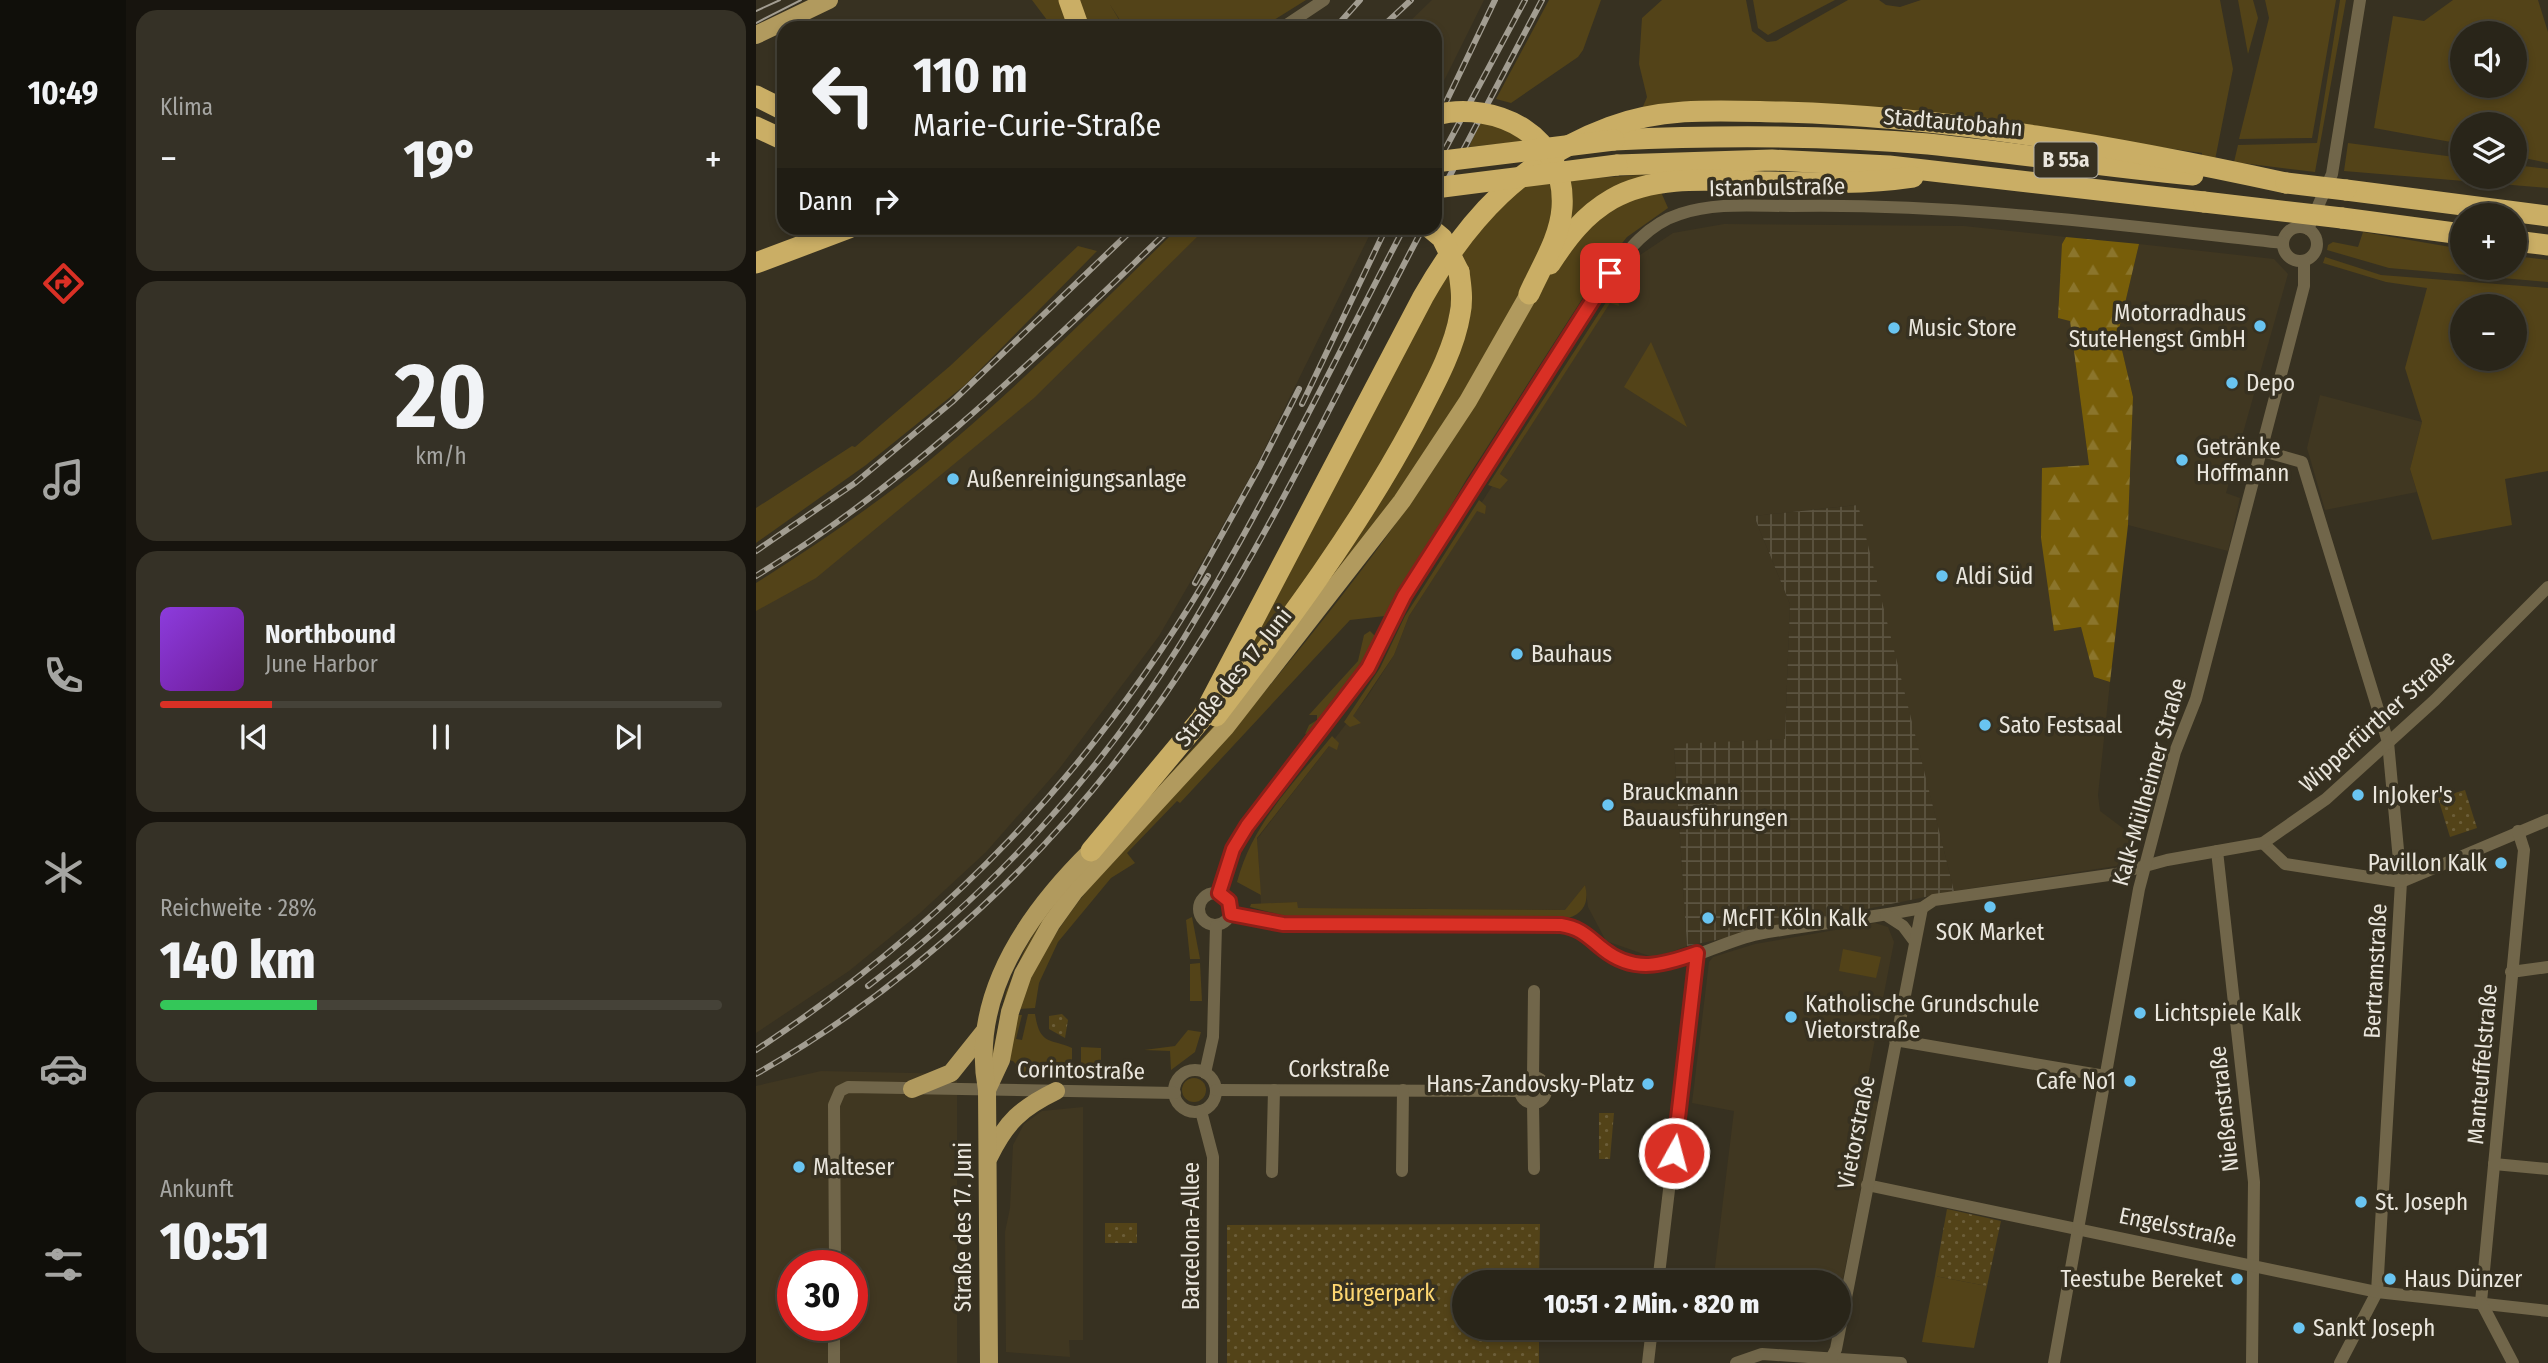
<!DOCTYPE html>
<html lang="de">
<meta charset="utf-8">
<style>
body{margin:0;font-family:"Fira Sans Condensed",sans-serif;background:#353126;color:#f1f3f6;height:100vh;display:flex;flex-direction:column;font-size:26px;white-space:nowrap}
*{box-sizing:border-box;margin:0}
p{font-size:23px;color:#a5a5a2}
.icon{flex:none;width:38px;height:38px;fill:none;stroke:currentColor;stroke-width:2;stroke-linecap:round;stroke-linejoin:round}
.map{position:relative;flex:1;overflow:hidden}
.details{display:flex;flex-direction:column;gap:10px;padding:10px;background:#17140e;width:630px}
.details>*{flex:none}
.top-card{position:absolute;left:21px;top:21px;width:665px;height:214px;border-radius:21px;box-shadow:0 4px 10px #0003,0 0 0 2px #454238;background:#292519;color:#f1f3f6;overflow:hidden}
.buttons{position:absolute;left:1694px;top:21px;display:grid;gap:14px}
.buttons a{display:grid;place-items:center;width:77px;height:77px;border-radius:50%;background:#292519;box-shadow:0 4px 10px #0003,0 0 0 2px #454238;font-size:35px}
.speed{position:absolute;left:21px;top:1250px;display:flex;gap:14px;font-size:35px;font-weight:700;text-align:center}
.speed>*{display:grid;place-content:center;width:91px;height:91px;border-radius:50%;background:#292519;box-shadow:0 4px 10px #0003,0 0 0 2px #454238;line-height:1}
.speed .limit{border:10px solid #d22;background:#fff;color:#111}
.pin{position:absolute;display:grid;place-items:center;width:60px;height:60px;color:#fff;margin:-30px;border-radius:14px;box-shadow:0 4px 10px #0006}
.me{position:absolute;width:77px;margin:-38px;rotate:7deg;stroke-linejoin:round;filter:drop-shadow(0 0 5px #0008)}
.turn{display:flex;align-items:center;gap:24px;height:147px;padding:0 21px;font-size:32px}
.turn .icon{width:91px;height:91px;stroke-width:2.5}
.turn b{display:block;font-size:49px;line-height:60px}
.then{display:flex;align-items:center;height:66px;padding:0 21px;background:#0003;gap:14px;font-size:26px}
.big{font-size:52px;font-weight:800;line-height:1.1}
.details .card{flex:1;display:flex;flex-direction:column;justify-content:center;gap:10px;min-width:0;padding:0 24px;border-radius:21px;background:#353126}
.details .dial{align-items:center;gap:0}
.dial b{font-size:91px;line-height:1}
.song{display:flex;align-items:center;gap:21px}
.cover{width:84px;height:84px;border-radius:10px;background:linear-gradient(135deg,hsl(270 70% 55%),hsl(280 70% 35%))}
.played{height:7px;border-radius:4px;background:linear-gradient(90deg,#d93025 20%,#454238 20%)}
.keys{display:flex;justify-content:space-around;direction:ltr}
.heat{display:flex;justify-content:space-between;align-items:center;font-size:38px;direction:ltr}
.charge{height:10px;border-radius:5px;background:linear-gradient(90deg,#34c759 28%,#454238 0)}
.trip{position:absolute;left:696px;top:1270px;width:399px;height:70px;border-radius:35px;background:#292519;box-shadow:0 4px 10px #0003,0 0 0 2px #454238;font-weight:800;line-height:70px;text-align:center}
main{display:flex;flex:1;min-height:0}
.dock{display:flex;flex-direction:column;width:126px;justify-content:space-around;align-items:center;background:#100f0a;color:#a5a5a2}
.dock .icon{width:49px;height:49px}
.dock .on{color:#d93025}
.dock b{font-size:32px;color:#f1f3f6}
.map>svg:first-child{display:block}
.built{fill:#403721;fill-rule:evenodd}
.industrial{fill:url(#industrial-grid)}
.green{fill:#534318;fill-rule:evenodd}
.forest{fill:url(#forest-firs)}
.park{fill:url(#park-dots)}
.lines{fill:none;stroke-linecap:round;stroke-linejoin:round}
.street{stroke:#71664a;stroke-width:12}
.primary{stroke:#b19a5e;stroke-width:18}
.highway{stroke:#caae65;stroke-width:21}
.tram{stroke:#a29d91;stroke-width:2}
.rail-casing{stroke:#a29d91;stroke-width:6}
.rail{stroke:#373121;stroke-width:3.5;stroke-dasharray:10;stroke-linecap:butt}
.highway-bridge{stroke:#caae65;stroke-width:21}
.route-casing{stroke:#8d1f18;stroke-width:18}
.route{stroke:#d93025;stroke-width:12}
.poi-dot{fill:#69c4f1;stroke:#373121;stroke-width:2.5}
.labels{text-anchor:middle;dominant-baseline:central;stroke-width:7;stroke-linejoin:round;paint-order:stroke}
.shield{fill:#373121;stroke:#b4b0a5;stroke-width:2}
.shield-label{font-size:21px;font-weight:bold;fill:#eae6dd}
.street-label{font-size:23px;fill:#eae6dd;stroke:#373121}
.poi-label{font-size:23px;fill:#eae6dd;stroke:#373121;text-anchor:start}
.park-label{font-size:23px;fill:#fdd671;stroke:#373121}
</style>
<main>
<nav class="dock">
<b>10:49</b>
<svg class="icon on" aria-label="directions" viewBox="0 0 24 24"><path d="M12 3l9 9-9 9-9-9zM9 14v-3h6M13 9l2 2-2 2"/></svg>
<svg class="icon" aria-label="music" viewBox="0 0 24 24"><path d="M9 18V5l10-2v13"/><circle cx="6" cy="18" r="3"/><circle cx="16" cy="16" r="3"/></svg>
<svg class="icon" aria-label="phone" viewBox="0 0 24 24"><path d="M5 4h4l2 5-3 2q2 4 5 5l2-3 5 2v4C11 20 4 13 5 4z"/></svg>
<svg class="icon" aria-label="climate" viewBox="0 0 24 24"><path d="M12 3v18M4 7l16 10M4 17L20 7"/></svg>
<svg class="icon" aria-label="car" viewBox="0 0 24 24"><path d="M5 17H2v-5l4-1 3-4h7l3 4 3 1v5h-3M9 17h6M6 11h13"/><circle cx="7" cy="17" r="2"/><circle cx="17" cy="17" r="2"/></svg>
<svg class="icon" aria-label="filters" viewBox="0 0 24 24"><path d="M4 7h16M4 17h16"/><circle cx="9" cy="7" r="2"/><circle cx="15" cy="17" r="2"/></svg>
</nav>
<section class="details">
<div class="card"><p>Klima</p>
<div class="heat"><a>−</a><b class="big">19°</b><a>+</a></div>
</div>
<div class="card dial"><b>20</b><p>km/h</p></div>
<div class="card">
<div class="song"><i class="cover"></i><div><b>Northbound</b><p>June Harbor</p></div></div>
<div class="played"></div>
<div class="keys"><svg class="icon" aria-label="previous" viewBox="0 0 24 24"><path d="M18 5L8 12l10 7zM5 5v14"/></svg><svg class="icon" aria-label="pause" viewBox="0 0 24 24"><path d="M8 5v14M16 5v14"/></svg><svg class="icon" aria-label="next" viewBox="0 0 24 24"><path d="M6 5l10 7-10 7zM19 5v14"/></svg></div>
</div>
<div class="card"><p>Reichweite · 28%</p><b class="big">140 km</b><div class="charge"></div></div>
<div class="card"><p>Ankunft</p><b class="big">10:51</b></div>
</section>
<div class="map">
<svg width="1792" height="1363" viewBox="0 0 1792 1363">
<defs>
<pattern id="industrial-grid" width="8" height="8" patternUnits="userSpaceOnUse" patternTransform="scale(1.75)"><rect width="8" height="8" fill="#403721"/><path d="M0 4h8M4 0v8" fill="none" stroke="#5c5441"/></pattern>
<pattern id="forest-firs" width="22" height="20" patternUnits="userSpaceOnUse" patternTransform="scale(1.75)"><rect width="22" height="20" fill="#785e09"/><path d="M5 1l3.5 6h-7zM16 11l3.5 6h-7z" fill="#8b752c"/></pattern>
<pattern id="park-dots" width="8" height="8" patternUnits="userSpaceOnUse" patternTransform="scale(1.75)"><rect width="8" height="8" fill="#534318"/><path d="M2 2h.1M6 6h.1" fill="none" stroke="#6c5e39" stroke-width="1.8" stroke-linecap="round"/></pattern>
</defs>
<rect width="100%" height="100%" fill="#373121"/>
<g class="built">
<path d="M676,0H728L679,99V28H647Z"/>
<path d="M968,224L1208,226L1310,237L1306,244L1314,321L1333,465L1299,631L1325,627L1338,677L1354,682L1342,795L1344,811L1380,838L1373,864L1198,891L1101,505L998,516L1034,604L1029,739L918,745L931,946L899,958L850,941L832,907L829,885L810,910L541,908V902L505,904L501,839L611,697L638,655L653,616L884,255L917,233Z"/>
<path d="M438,228H617L498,470L447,560L403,636L303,769L230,852L164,913L93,971L0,1033V602L163,489Z"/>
<path d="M1383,244L1518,259L1532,274L1470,493L1484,498L1472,551L1372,525L1377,397L1362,333Z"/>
<path d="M1564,395L1666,422L1654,469L1661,492L1569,510L1551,448Z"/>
<path d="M1119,923L1132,927L1138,942L1108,1096L1122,1102L1083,1299V1283H1000L958,1275L978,1111L936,1103L953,962L957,957L999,944Z"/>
<path d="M65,1071L201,1074V1363H0V1086ZM37,1265H96V1325H37Z"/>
<path d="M327,1107V1340H313L314,1357L250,1352L249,1232L254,1208L257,1145L268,1124L286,1111Z"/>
</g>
<path class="industrial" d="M1102,505L1198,891L931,946L918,744L1029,739L1034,604L998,516Z"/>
<g class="green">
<path d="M276,0H303L310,12L320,0H550L505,28H369L353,3L368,28H297Z"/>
<path d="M793,0H845L827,50L822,57L755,103L740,99Z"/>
<path d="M906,0H990L996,31L1011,42L1020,41L1092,0H1123L1130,5L1144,7L1165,0H1464L1477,69L1459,160L1446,159V153L1179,116L886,109L891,97L883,64L886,18Z"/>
<path d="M997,0H1079L1012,35L1002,28Z"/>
<path d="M1482,0H1497L1502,18L1492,54Z"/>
<path d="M1509,0H1580L1556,138L1483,139L1513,18Z"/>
<path d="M1584,0H1590L1559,172L1478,162L1482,145L1561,143Z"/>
<path d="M1697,0H1782L1792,32V163L1759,156V124H1706V144L1618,128L1637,16L1668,21ZM1706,33H1759V86H1706Z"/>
<path d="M724,123L738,124L769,141L713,147Z"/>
<path d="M1592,143L1706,158V177H1759V165L1792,169V188L1588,171Z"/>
<path d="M897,174L815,221L812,180Z"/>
<path d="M795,182L797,212L794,227L766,295L687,429L640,497L465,725L291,920L239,1061L235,1060L250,992L269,949L287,918L311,886L461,722L551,606L714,309V272L703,247L755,188Z"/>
<path d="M905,192L912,208L871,237L846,268L710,480L633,612L629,616L594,620L424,803L421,801L371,853L379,863L355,878L302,942L283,983L279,1008L262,1009C304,896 396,824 473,734C568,622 662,504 736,376C768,322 796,255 846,215C863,202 885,197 905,192Z"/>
<path d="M1607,232L1706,249V268H1759V256L1792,260V282L1633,268L1571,250L1572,245L1577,242L1602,247Z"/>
<path d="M444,234L278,398L60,578L0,611V583C49,552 98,519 144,484C240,409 327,321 414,236Z"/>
<path d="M322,246L341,251L209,385L110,465L0,543V508L96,446L99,447L194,366Z"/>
<path d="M1569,257L1625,275L1792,288V471L1749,479L1756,525L1676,540L1654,469L1666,422L1649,368L1671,288L1630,282L1567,263ZM1706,306H1759V359H1706Z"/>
<path d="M692,265C726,357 528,610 473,690Z"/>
<path d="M856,293L862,297L863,306L854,303L744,474L752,480L744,489L732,485Z"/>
<path d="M895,342L931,427L868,387Z"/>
<path d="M723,500L730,506L729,514L721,511L653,616L638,655L597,716L605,723L594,727L588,722L624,668L649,616Z"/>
<path d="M614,631L620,637C601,671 578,703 553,733L549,734L553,725L561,720V715H553L602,661L608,635Z"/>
<path d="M576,736L583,743L581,750L573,746L501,838L505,895L481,882C497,822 538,783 576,736Z"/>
<path d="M829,885C833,901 829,913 812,918H537L494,907L495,904L541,902L542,908L809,910Z"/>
<path d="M436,917L444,959H434L430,920Z"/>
<path d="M1087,949L1125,957L1120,978L1083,971Z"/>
<path d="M444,963L446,1001H434V964Z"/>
<path d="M272,1014H279C284,1046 294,1038 316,1048V1071L268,1073L257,1061L252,1060L260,1015H266L260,1039L266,1040Z"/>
<path d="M432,1030L445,1032L439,1052L415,1070L414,1051L388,1050L419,1046Z"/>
<path d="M325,1047L345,1048V1071H325Z"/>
<circle cx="438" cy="1090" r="12"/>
<path d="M1179,1276L1231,1286L1218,1348L1166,1342Z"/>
</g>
<path class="forest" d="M1310,237L1383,244L1362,333L1377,397L1372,525L1354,682L1338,677L1325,627L1298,631L1285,538L1286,468L1333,465L1314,321L1302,318L1306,244Z"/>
<g class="park">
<path d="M1709,790L1721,828L1694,837L1682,798Z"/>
<path d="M306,1014L312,1020L309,1038L293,1029V1016Z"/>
<path d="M843,1113H858L854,1159H843Z"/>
<path d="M1191,1209L1245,1221L1231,1286L1179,1276Z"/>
<rect x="349" y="1223" width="32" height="20"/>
<path d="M784,1224L783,1283H709V1328H783V1363H471V1225Z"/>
</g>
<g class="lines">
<g class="street">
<path d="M526,28L568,0"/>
<circle cx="1544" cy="244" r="17"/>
<path d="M1552,229L1576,174L1604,0"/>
<path d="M1503,450L1546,462L1632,742L1645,882L1621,1292L1584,1363"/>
<path d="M1507,843L1529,864L1645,882L1792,820"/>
<path d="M1461,851L1498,1182L1496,1363"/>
<circle cx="459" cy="909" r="16"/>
<path d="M463,893L477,849L491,826L612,668L648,596L853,275C872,250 892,224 924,214C959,202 998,206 1035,206C1199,203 1364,225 1527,243"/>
<path d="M475,913L527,924L805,925C837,929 851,963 884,967C919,970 966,941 1002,934C1051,925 1100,920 1149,911L1166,908L1178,900L1360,874L1411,860L1507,843L1570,799L1679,700L1792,587"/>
<path d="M1130,915L1147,926L1159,942"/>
<path d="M1755,972L1792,967"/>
<path d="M1139,1040L1349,1076"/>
<circle cx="439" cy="1091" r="21"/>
<path d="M449,1073L457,1037L460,926"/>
<circle cx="777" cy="1090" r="13"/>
<path d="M777,1078L778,991"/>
<path d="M460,1090L764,1091"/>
<path d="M777,1103L778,1169"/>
<path d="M445,1111L457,1157L456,1363"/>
<path d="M1738,1164L1792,1169"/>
<path d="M646,1171L647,1090"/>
<path d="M516,1172L518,1090"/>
<path d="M1111,1185L1621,1292L1792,1311"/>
<path d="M79,1265L78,1105L84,1091L92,1087L419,1093"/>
<path d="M902,1283L941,953"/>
<path d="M1725,1302L1768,850L1762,831"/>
<path d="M1725,1302L1757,1363"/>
<path d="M78,1363V1325"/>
<path d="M892,1363L896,1328"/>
<path d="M980,1363L1006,1354L1145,1363"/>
<path d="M1073,1363L1080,1349L1166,908"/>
<path d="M1298,1363L1383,889L1419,752L1440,699L1522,386L1548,286V261"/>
</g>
<g class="primary">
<path d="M0,35L73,0"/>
<path d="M156,1089L195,1073L227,1033"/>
<path d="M231,1090L245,1060L254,1012L267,974L295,924L318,892L469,728L646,501L712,401L773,294"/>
<path d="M233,1157C250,1122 265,1108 300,1091"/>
<path d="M233,1363L231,1090C213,997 272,913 335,851"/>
</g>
<g class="highway">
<path d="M313,0L323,28"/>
<path d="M0,96L28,110"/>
<path d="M0,127L28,140"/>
<path d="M858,140C963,135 1067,135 1172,144C1261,153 1348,167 1437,175"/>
<path d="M861,165L1016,160L1133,166L1448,202"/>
<path d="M1590,190L1792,216"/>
<path d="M1586,218L1706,234"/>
<path d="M1759,241L1792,245"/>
<path d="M0,263L93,228"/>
<path d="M794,264C811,238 828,215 856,199C901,173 963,181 1013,182C1061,183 1110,184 1157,177"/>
<path d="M460,716C532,622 603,527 659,422C676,389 698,351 704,314C707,300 705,286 703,272"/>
<path d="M335,851L446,718L667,297C712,218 767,159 854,127C909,106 969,111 1027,112C1196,117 1364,147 1530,183"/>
</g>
<g class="tram">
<path d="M0,11L24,0"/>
<path d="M0,23L45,0"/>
</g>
<defs>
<g id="rail">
<path d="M579,28L604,0"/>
<path d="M625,28L655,0"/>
<path d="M679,125L739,0"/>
<path d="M679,168L769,0"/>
<path d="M679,204L786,0"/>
<path d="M546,404L630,228"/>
<path d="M0,551L99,483L196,402L378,228"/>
<path d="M0,576C156,481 284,353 415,228"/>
<path d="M439,583L504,466L543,389"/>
<path d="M112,986C235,893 344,774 425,643C507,509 575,367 648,228"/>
<path d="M0,1050C193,923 334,773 452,576"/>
<path d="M0,1074C159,984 302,849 406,699C508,552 583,386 667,228"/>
</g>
</defs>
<use href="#rail" class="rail-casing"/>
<use href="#rail" class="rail"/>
<g class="highway-bridge">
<path d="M679,115C741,100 811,136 806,208C804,238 785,267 773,294"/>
<path d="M679,162L858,140"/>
<path d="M1530,183L1590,190"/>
<path d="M679,188L861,165"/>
<path d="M1448,202L1586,218"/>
<path d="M674,228L686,238L703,272"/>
</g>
</g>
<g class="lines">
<defs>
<path id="route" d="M854,273L648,596L612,668L491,826L477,849L463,893L473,901L475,914L527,924L805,925C825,928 832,937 847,949C878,974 907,965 941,953L918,1153"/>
</defs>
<use href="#route" class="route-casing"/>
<use href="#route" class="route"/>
</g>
<g class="poi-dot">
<circle cx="1504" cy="326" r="7"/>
<circle cx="1138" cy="328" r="7"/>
<circle cx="1476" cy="383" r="7"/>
<circle cx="1426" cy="460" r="7"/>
<circle cx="197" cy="479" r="7"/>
<circle cx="1186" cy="576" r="7"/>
<circle cx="761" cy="654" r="7"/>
<circle cx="1229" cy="725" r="7"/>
<circle cx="1602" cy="795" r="7"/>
<circle cx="852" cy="805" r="7"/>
<circle cx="1745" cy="863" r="7"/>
<circle cx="1234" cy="907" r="7"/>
<circle cx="952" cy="918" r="7"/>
<circle cx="1384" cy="1013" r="7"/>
<circle cx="1035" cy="1017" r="7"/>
<circle cx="1374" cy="1081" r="7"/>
<circle cx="892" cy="1084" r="7"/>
<circle cx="43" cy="1167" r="7"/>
<circle cx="1605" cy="1202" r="7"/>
<circle cx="1481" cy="1279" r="7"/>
<circle cx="1634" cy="1279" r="7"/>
<circle cx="1543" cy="1328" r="7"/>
</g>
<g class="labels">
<rect class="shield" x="1278.5" y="142.5" width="63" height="35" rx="5"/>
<g class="shield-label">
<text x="1310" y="160">B 55a</text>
</g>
<g class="street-label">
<text transform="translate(1197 122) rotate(5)">Stadtautobahn</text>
<text transform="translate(1021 187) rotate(-1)">Istanbulstraße</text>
<text transform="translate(477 677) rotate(-51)">Straße des 17. Juni</text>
<text transform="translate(1621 721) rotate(-42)">Wipperfürther Straße</text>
<text transform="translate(1393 782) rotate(-74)">Kalk-Mülheimer Straße</text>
<text transform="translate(1619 971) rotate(-87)">Bertramstraße</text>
<text transform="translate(1726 1064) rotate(-85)">Manteuffelstraße</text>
<text x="583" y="1069">Corkstraße</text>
<text transform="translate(325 1070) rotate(1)">Corintostraße</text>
<text transform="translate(1468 1109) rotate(-96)">Nießenstraße</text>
<text transform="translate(1100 1132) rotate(-79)">Vietorstraße</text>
<text transform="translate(207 1227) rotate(-90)">Straße des 17. Juni</text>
<text transform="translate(1422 1227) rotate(12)">Engelsstraße</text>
<text transform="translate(435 1236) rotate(-90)">Barcelona-Allee</text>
</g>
<g class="poi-label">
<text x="1490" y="313" text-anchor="end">Motorradhaus<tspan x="1490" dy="26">StuteHengst GmbH</tspan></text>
<text x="1152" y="328">Music Store</text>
<text x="1490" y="383">Depo</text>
<text x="1440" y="447">Getränke<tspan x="1440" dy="26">Hoffmann</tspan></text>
<text x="211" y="479">Außenreinigungsanlage</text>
<text x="1200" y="576">Aldi Süd</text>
<text x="775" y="654">Bauhaus</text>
<text x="1243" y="725">Sato Festsaal</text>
<text x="866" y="792">Brauckmann<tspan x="866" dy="26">Bauausführungen</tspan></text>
<text x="1616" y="795">InJoker's</text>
<text x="1731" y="863" text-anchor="end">Pavillon Kalk</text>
<text x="966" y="918">McFIT Köln Kalk</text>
<text x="1234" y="932" text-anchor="middle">SOK Market</text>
<text x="1049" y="1004">Katholische Grundschule<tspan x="1049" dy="26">Vietorstraße</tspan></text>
<text x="1398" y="1013">Lichtspiele Kalk</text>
<text x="1360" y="1081" text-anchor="end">Cafe No1</text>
<text x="878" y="1084" text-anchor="end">Hans-Zandovsky-Platz</text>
<text x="57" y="1167">Malteser</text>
<text x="1619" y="1202">St. Joseph</text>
<text x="1467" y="1279" text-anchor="end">Teestube Bereket</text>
<text x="1648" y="1279">Haus Dünzer</text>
<text x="1557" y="1328">Sankt Joseph</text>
</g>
<g class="park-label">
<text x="627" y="1293">Bürgerpark</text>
</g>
</g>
</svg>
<div class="buttons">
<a><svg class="icon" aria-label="sound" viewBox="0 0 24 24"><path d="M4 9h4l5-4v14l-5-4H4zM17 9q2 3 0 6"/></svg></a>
<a><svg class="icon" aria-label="layers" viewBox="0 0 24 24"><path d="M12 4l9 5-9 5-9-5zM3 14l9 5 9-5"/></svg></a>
<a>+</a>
<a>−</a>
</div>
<div class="speed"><div class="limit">30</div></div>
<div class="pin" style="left:854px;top:273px;background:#d93025"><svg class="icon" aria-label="arrive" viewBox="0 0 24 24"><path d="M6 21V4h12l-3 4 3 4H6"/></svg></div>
<svg class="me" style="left:918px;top:1153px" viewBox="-20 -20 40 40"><circle r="17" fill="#d93025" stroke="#fff" stroke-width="3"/><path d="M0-11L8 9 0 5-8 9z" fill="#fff"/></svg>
<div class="trip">10:51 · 2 Min. · 820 m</div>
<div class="top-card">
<div class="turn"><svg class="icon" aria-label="left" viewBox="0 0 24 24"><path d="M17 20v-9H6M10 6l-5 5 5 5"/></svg><div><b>110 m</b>Marie-Curie-Straße</div></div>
<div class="then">Dann<svg class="icon" aria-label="right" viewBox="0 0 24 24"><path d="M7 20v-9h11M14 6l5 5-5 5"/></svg></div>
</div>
</div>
</main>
